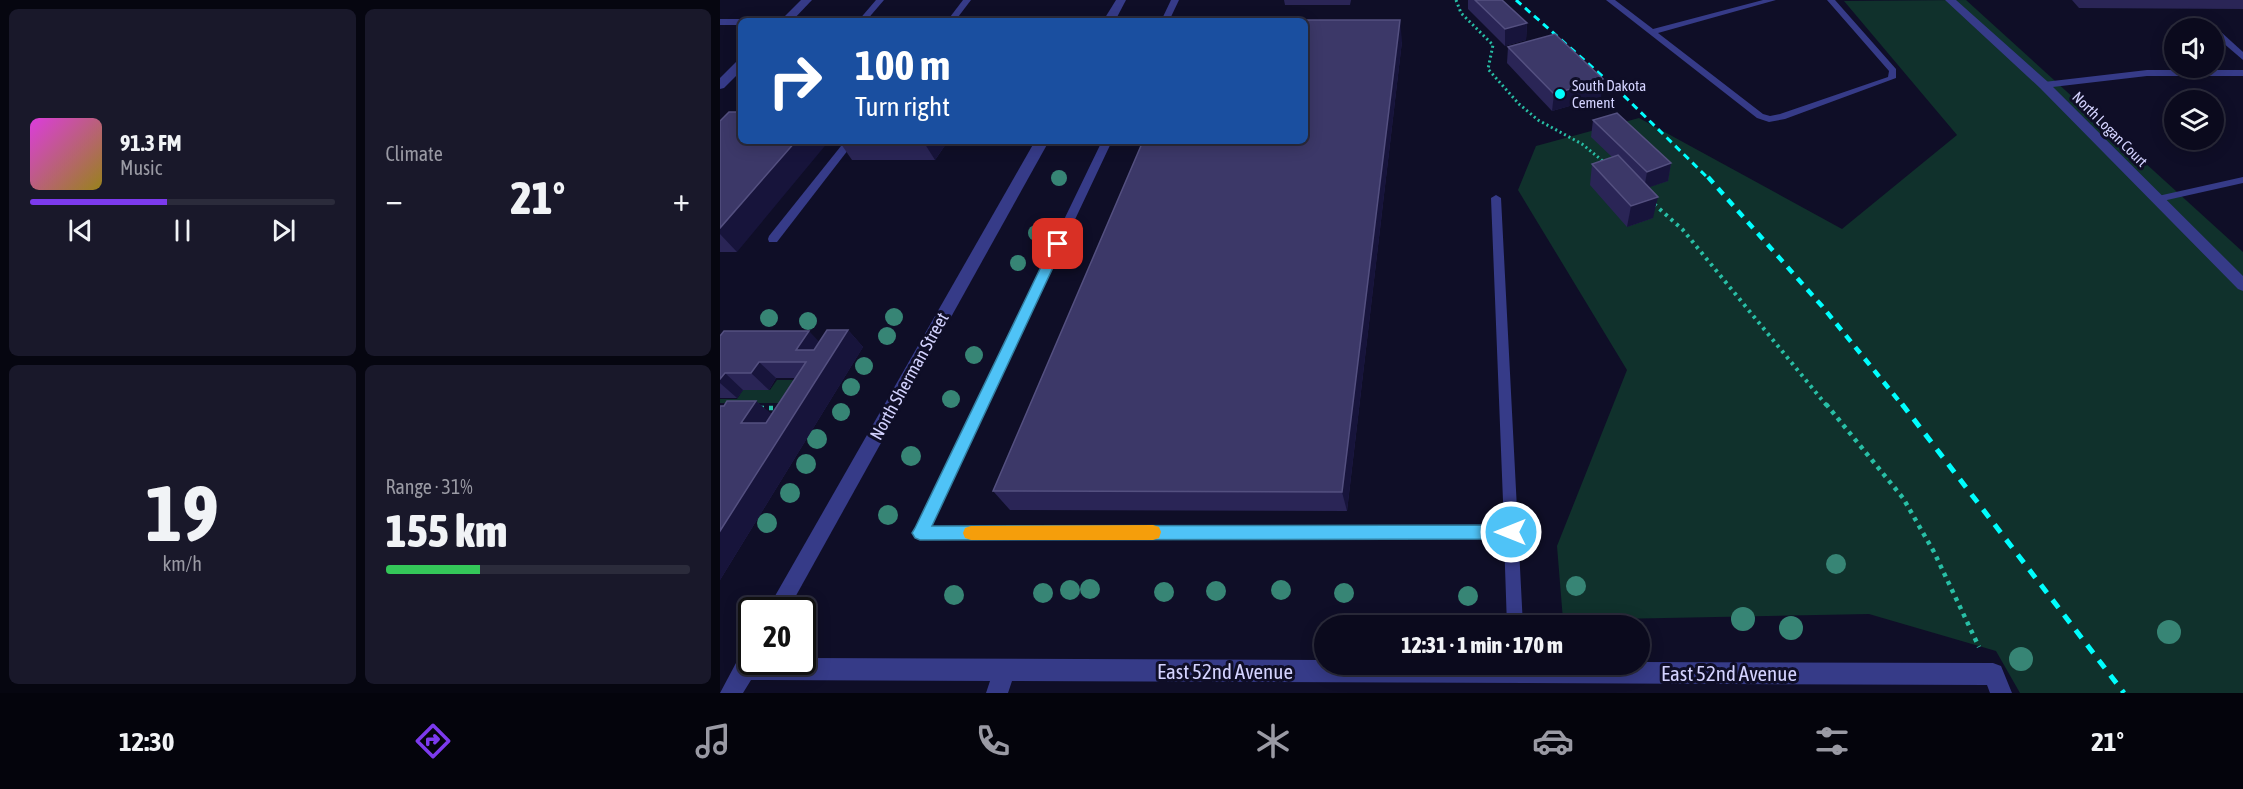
<!DOCTYPE html>
<meta charset="utf-8">
<style>
body{margin:0;font-family:"Asap Condensed",sans-serif;background:#19182a;color:#f1f3f6;height:100vh;display:flex;flex-direction:column;font-size:22px;white-space:nowrap}
*{box-sizing:border-box;margin:0}
p{font-size:20px;color:#9a9aa4}
.icon{flex:none;width:33px;height:33px;fill:none;stroke:currentColor;stroke-width:2;stroke-linecap:round;stroke-linejoin:round}
.map{position:relative;flex:1;overflow:hidden}
.drawer{display:flex;flex-direction:column;gap:9px;padding:9px;background:#060610;width:720px}
.drawer>*{flex:none}
.guide{position:absolute;left:18px;top:18px;width:570px;height:126px;border-radius:9px;box-shadow:0 3px 15px #0003,0 0 0 2px #2b2b3b;background:#1a4fa0;color:#fff;overflow:hidden}
.fabs{position:absolute;left:1444px;top:18px;display:grid;gap:12px}
.fabs a{display:grid;place-items:center;width:60px;height:60px;border-radius:50%;background:#0b0a1d;box-shadow:0 3px 15px #0003,0 0 0 2px #2b2b3b;font-size:30px}
.speed{position:absolute;left:18px;top:597px;display:flex;gap:12px;font-size:30px;font-weight:700;text-align:center}
.speed>*{display:grid;place-content:center;width:78px;height:78px;border-radius:50%;background:#0b0a1d;box-shadow:0 3px 15px #0003,0 0 0 2px #2b2b3b;line-height:1}
.speed .limit{border:3px solid #111;border-radius:9px;background:#fff;color:#111}
.pin{position:absolute;display:grid;place-items:center;width:51px;height:51px;color:#fff;margin:-26px;border-radius:12px;box-shadow:0 3px 9px #0006}
.me{position:absolute;width:66px;margin:-33px;rotate:270deg;stroke-linejoin:round;filter:drop-shadow(0 0 4px #0008)}
.turn{display:flex;align-items:center;gap:21px;height:126px;padding:0 18px;font-size:27px}
.turn .icon{width:78px;height:78px;stroke-width:2.5}
.turn b{display:block;font-size:42px;line-height:51px}
.big{font-size:45px;font-weight:800;line-height:1.1}
.drawer .widget{flex:1;display:flex;flex-direction:column;justify-content:center;gap:9px;min-width:0;padding:0 21px;border-radius:9px;background:#19182a}
.drawer .dial{align-items:center;gap:0}
.dial b{font-size:78px;line-height:1}
.song{display:flex;align-items:center;gap:18px}
.cover{width:72px;height:72px;border-radius:9px;background:linear-gradient(135deg,hsl(300 70% 55%),hsl(50 70% 35%))}
.played{height:6px;border-radius:3px;background:linear-gradient(90deg,#7c3aed 45%,#2b2b3b 45%)}
.keys{display:flex;justify-content:space-around;direction:ltr}
.heat{display:flex;justify-content:space-between;align-items:center;font-size:33px;direction:ltr}
.charge{height:9px;border-radius:4px;background:linear-gradient(90deg,#34c759 31%,#2b2b3b 0)}
.drawer .tiles{flex:1;display:grid;gap:9px;grid-template-columns:repeat(2,1fr)}
.trip{position:absolute;left:594px;top:615px;width:336px;height:60px;border-radius:30px;background:#0b0a1d;box-shadow:0 3px 15px #0003,0 0 0 2px #2b2b3b;font-weight:800;line-height:60px;text-align:center}
.tab-bar{display:flex;height:96px;justify-content:space-around;align-items:center;background:#04040c;color:#9a9aa4}
.tab-bar .icon{width:42px;height:42px}
.tab-bar .active{color:#7c3aed}
.tab-bar b{font-size:27px;color:#f1f3f6}
main{display:flex;flex:1;min-height:0}
.map>svg:first-child{display:block}
.green{fill:#10312c}
.lines{fill:none;stroke-linecap:round;stroke-linejoin:round}
.path-far2{stroke:#28bfa6;stroke-width:3;stroke-dasharray:2 3;stroke-linecap:butt}
.path-far1{stroke:#28bfa6;stroke-width:4;stroke-dasharray:3 4.5;stroke-linecap:butt}
.path{stroke:#28bfa6;stroke-width:4.5;stroke-dasharray:4 5;stroke-linecap:butt}
.service{fill:#363b88;fill-rule:evenodd}
.minor{fill:#363b88;fill-rule:evenodd}
.rail-far2{stroke:#00fefe;stroke-width:3;stroke-dasharray:7 5;stroke-linecap:butt}
.rail-far1{stroke:#00fefe;stroke-width:4.5;stroke-dasharray:8 7;stroke-linecap:butt}
.rail{stroke:#00fefe;stroke-width:5;stroke-dasharray:10 9;stroke-linecap:butt}
.tree{fill:#378575}
.wall{fill:#2a2556}
.shaded-wall{fill:#17143b}
.building{fill:#3c3868;stroke:#545080;stroke-width:1.5}
.route{fill:#4fc3f7;stroke:#337fa1;stroke-width:1.5}
.slow{fill:#f59e0b}
.poi-dot{fill:#00fefe;stroke:#0f0e27;stroke-width:2}
.labels{text-anchor:middle;dominant-baseline:central;stroke-width:6;stroke-linejoin:round;paint-order:stroke}
.far-poi-label{font-size:15px;fill:#d4d3ff;stroke:#0f0e27;text-anchor:start}
.far-street-label{font-size:15px;fill:#d4d3ff;stroke:#0f0e27}
.street-label{font-size:18px;fill:#d4d3ff;stroke:#0f0e27}
.near-street-label{font-size:21px;fill:#d4d3ff;stroke:#0f0e27}
</style>
<main>
<section class="drawer">
<div class="tiles">
<div class="widget">
<div class="song"><i class="cover"></i><div><b>91.3 FM</b><p>Music</p></div></div>
<div class="played"></div>
<div class="keys"><svg class="icon" aria-label="previous" viewBox="0 0 24 24"><path d="M18 5L8 12l10 7zM5 5v14"/></svg><svg class="icon" aria-label="pause" viewBox="0 0 24 24"><path d="M8 5v14M16 5v14"/></svg><svg class="icon" aria-label="next" viewBox="0 0 24 24"><path d="M6 5l10 7-10 7zM19 5v14"/></svg></div>
</div>
<div class="widget"><p>Climate</p>
<div class="heat"><a>−</a><b class="big">21°</b><a>+</a></div>
</div>
<div class="widget dial"><b>19</b><p>km/h</p></div>
<div class="widget"><p>Range · 31%</p><b class="big">155 km</b><div class="charge"></div></div>
</div>
</section>
<div class="map">
<svg width="1523" height="693" viewBox="0 0 1523 693">
<rect width="100%" height="100%" fill="#0f0e27"/>
<g class="green">
<path d="M1246,0L1523,252V693H1300L1276,651L1149,614L843,620L837,546L907,370L798,190L816,146L919,118L1122,229L1237,135L1124,1Z"/>
<path d="M57,380H92L77,403H0V399H17L23,390H50Z"/>
</g>
<g class="lines">
<path class="path-far2" d="M736,0L741,13L773,45L768,69L799,104L818,120L862,144L884,162"/>
<path class="path-far1" d="M934,204L963,230L1107,406"/>
<g class="path">
<path d="M1106,404L1183,498L1214,552L1259,647"/>
<path d="M40,408H59"/>
</g>
<g class="service">
<path d="M156,0H164L146,21H138Z"/>
<path d="M243,0H251L235,21H227Z"/>
<path d="M451,0H459L449,21H441Z"/>
<path d="M886,0H895L933,29L1043,0H1056L938,33L1043,114L1050,116L1060,114L1168,77L1169,71L1107,0H1115L1176,69V78L1065,119L1049,122L1037,118Z"/>
<path d="M1495,32H1501L1523,52V60L1495,36Z"/>
<path d="M1427,70H1523V76H1427L1324,88L1320,85L1324,82Z"/>
<path d="M125,141H135L57,242H49L48,239L49,236Z"/>
<path d="M382,141H392L210,527L784,526L771,198L776,195L781,198L803,626H787L784,538L200,539L195,538L193,533L195,528Z"/>
<path d="M1523,177V183L1438,202L1433,199L1438,196Z"/>
</g>
<g class="minor">
<path d="M81,0H92L72,21H60Z"/>
<path d="M396,0H406L395,21H383Z"/>
<path d="M1225,0H1236L1328,82L1523,276V291L1518,289L1320,88Z"/>
<path d="M0,19H21L26,21H21V25H0Z"/>
<path d="M21,60V71L4,88L0,89V78L17,61Z"/>
<path d="M315,141H329L68,610H47Z"/>
<path d="M32,645V662H82V658L604,660V664H920V662L1273,663L1281,666L1292,693H1270L1267,685L292,681L288,693H266L270,681L31,680L23,693H0L24,648Z"/>
</g>
<path class="rail-far2" d="M796,0L897,89L989,179"/>
<path class="rail-far1" d="M988,177L1102,306L1183,406"/>
<path class="rail" d="M1182,404L1404,693"/>
</g>
<g class="tree">
<circle cx="339" cy="178" r="8"/>
<circle cx="316" cy="233" r="8"/>
<circle cx="298" cy="263" r="8"/>
<circle cx="174" cy="317" r="9"/>
<circle cx="49" cy="318" r="9"/>
<circle cx="88" cy="321" r="9"/>
<circle cx="167" cy="336" r="9"/>
<circle cx="254" cy="355" r="9"/>
<circle cx="144" cy="366" r="9"/>
<circle cx="131" cy="387" r="9"/>
<circle cx="231" cy="399" r="9"/>
<circle cx="121" cy="412" r="9"/>
<circle cx="97" cy="439" r="10"/>
<circle cx="191" cy="456" r="10"/>
<circle cx="86" cy="464" r="10"/>
<circle cx="70" cy="493" r="10"/>
<circle cx="168" cy="515" r="10"/>
<circle cx="47" cy="523" r="10"/>
<circle cx="1116" cy="564" r="10"/>
<circle cx="856" cy="586" r="10"/>
<circle cx="370" cy="589" r="10"/>
<circle cx="350" cy="590" r="10"/>
<circle cx="561" cy="590" r="10"/>
<circle cx="496" cy="591" r="10"/>
<circle cx="444" cy="592" r="10"/>
<circle cx="323" cy="593" r="10"/>
<circle cx="624" cy="593" r="10"/>
<circle cx="234" cy="595" r="10"/>
<circle cx="748" cy="596" r="10"/>
<circle cx="1023" cy="619" r="12"/>
<circle cx="1071" cy="628" r="12"/>
<circle cx="1449" cy="632" r="12"/>
<circle cx="1301" cy="659" r="12"/>
</g>
<g class="wall">
<path d="M564,0H631L630,5H565Z"/>
<path d="M748,0H782L807,23L806,40L785,46L748,9Z"/>
<path d="M1352,0H1523V9L1359,8Z"/>
<path d="M682,41L627,511L290,510L273,491Z"/>
<path d="M788,47L881,97L832,111L787,63Z"/>
<path d="M873,120L951,163L948,181L929,187L933,218L907,227L870,185L872,164L892,157L871,137Z"/>
<path d="M0,121L17,252H0Z"/>
<path d="M119,141H228L215,160H132Z"/>
<path d="M128,330L143,347L0,580V406L36,401L51,414L75,378H56L49,390H23L17,398H0V336L100,342Z"/>
</g>
<g class="shaded-wall">
<path d="M680,20L682,41L627,511L622,492Z"/>
<path d="M807,23L806,40L785,46V29Z"/>
<path d="M883,79L881,97L832,111L834,94Z"/>
<path d="M76,141H109L17,252L0,234V228Z"/>
<path d="M203,141H228L215,160Z"/>
<path d="M951,163L948,181L924,189L927,172Z"/>
<path d="M938,197L933,218L907,227L911,206Z"/>
<path d="M128,330L143,347L0,580V531Z"/>
<path d="M89,331L105,348L93,367L76,350Z"/>
<path d="M39,362L56,378L49,390L31,373Z"/>
<path d="M5,373L23,390L17,398L0,383V379Z"/>
<path d="M36,401L55,417L40,439L21,423Z"/>
</g>
<g class="building">
<path d="M755,0H782L807,23L785,29Z"/>
<path d="M475,20H680L622,492L273,491L423,141H585V21Z"/>
<path d="M835,34L883,79L834,94L788,47Z"/>
<path d="M9,112H21V141H76L0,228V121Z"/>
<path d="M897,113L951,163L927,172L873,120Z"/>
<path d="M898,155L938,197L911,206L872,164Z"/>
<path d="M107,330H128L0,531V406H4L7,401H36L21,423H46L86,362H39L31,373H5L0,379V336L4,331H89L76,350H94Z"/>
</g>
<path class="route" d="M338,240L344,244L212,526L791,525L797,527L799,532L797,537L791,539L200,540L195,538L192,533L195,528L332,244Z"/>
<path class="slow" d="M433,525L439,527L441,532L439,538L433,540H251L245,538L243,533L245,528L251,526Z"/>
<circle class="poi-dot" cx="840" cy="94" r="6"/>
<g class="labels">
<g class="far-poi-label">
<text x="852" y="85">South Dakota<tspan x="852" dy="17">Cement</tspan></text>
</g>
<g class="far-street-label">
<text transform="translate(1390 129) rotate(45)">North Logan Court</text>
</g>
<g class="street-label">
<text transform="translate(189 376) rotate(-61)">North Sherman Street</text>
</g>
<g class="near-street-label">
<text x="505" y="671">East 52nd Avenue</text>
<text x="1009" y="673">East 52nd Avenue</text>
</g>
</g>
</svg>
<div class="fabs">
<a><svg class="icon" aria-label="sound" viewBox="0 0 24 24"><path d="M4 9h4l5-4v14l-5-4H4zM17 9q2 3 0 6"/></svg></a>
<a><svg class="icon" aria-label="layers" viewBox="0 0 24 24"><path d="M12 4l9 5-9 5-9-5zM3 14l9 5 9-5"/></svg></a>
</div>
<div class="speed"><div class="limit">20</div></div>
<div class="pin" style="left:338px;top:244px;background:#d93025"><svg class="icon" aria-label="arrive" viewBox="0 0 24 24"><path d="M6 21V4h12l-3 4 3 4H6"/></svg></div>
<svg class="me" style="left:791px;top:532px" viewBox="-20 -20 40 40"><circle r="17" fill="#4fc3f7" stroke="#fff" stroke-width="3"/><path d="M0-11L8 9 0 5-8 9z" fill="#fff"/></svg>
<div class="trip">12:31 · 1 min · 170 m</div>
<div class="guide">
<div class="turn"><svg class="icon" aria-label="right" viewBox="0 0 24 24"><path d="M7 20v-9h11M14 6l5 5-5 5"/></svg><div><b>100 m</b>Turn right</div></div>
</div>
</div>
</main>
<nav class="tab-bar">
<b>12:30</b>
<svg class="icon active" aria-label="directions" viewBox="0 0 24 24"><path d="M12 3l9 9-9 9-9-9zM9 14v-3h6M13 9l2 2-2 2"/></svg>
<svg class="icon" aria-label="music" viewBox="0 0 24 24"><path d="M9 18V5l10-2v13"/><circle cx="6" cy="18" r="3"/><circle cx="16" cy="16" r="3"/></svg>
<svg class="icon" aria-label="phone" viewBox="0 0 24 24"><path d="M5 4h4l2 5-3 2q2 4 5 5l2-3 5 2v4C11 20 4 13 5 4z"/></svg>
<svg class="icon" aria-label="climate" viewBox="0 0 24 24"><path d="M12 3v18M4 7l16 10M4 17L20 7"/></svg>
<svg class="icon" aria-label="car" viewBox="0 0 24 24"><path d="M5 17H2v-5l4-1 3-4h7l3 4 3 1v5h-3M9 17h6M6 11h13"/><circle cx="7" cy="17" r="2"/><circle cx="17" cy="17" r="2"/></svg>
<svg class="icon" aria-label="filters" viewBox="0 0 24 24"><path d="M4 7h16M4 17h16"/><circle cx="9" cy="7" r="2"/><circle cx="15" cy="17" r="2"/></svg>
<b>21°</b>
</nav>
